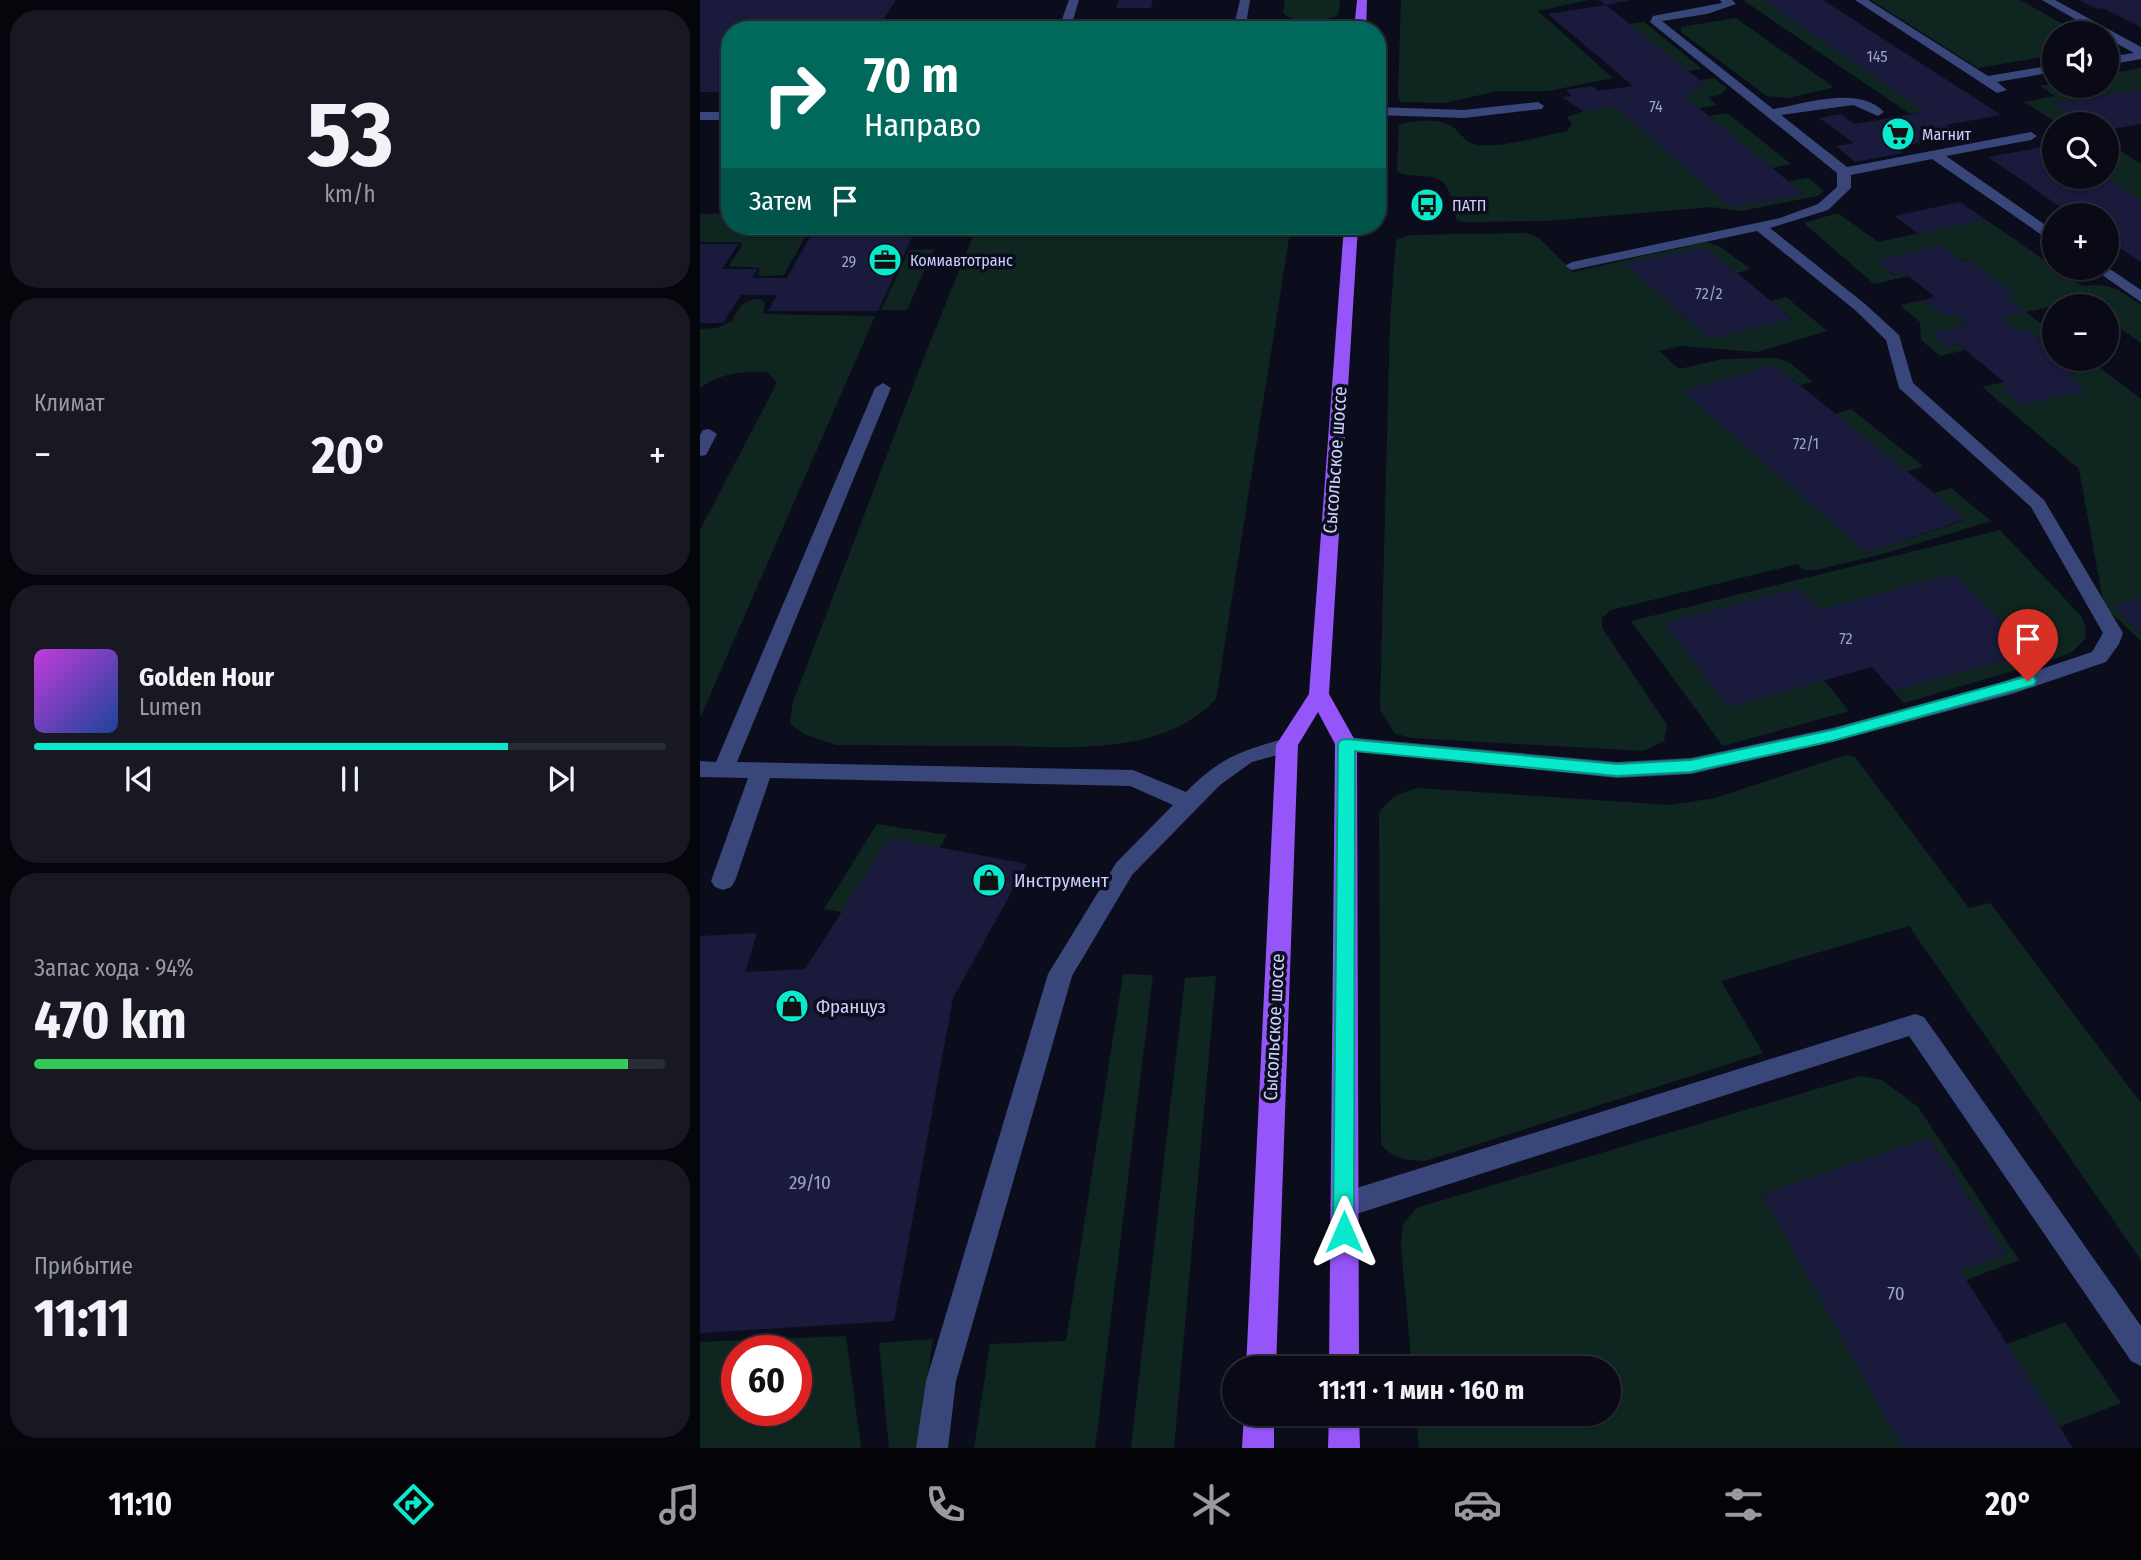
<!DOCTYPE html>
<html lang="ru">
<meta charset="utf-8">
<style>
body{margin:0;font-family:"Fira Sans Condensed",sans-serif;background:#171822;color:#f1f3f6;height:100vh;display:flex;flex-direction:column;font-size:26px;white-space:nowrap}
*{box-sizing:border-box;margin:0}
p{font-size:23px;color:#999aa0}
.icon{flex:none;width:38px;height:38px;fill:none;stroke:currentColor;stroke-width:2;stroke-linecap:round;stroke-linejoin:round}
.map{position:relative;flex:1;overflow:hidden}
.panel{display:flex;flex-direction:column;gap:10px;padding:10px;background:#05060c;width:700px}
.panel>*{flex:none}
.hud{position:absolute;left:21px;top:21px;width:665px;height:214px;border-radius:28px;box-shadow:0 2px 5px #0004,0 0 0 2px #292b34;background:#00695c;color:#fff;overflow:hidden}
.buttons{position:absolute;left:1342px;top:21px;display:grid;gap:14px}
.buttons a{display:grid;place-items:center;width:77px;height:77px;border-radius:50%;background:#090a15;box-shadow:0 2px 5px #0004,0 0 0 2px #292b34;font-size:35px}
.speed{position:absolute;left:21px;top:1335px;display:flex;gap:14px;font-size:35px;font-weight:700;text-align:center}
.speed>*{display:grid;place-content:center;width:91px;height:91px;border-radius:50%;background:#090a15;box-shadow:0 2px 5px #0004,0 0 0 2px #292b34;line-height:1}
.speed .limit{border:10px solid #d22;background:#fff;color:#111}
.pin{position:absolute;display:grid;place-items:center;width:60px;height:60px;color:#fff;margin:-72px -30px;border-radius:50% 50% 50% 0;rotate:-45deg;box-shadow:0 0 7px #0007}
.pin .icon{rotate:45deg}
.me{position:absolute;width:77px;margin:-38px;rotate:0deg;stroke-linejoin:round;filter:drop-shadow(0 0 5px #0008)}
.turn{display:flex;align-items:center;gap:24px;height:147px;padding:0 28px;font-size:32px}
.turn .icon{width:91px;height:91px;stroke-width:2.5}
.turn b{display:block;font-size:49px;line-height:60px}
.then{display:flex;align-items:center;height:66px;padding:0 28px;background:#0003;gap:14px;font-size:26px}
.big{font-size:52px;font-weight:700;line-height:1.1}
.panel .card{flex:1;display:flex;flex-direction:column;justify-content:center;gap:10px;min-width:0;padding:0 24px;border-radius:28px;background:#171822}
.panel .dial{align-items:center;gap:0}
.dial b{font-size:91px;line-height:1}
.song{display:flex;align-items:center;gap:21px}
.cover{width:84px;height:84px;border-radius:10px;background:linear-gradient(135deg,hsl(290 70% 55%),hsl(220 70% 35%))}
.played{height:7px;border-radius:4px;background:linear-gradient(90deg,#09e9cb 75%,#292b34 75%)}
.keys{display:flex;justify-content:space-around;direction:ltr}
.heat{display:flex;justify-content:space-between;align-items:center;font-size:38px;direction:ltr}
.charge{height:10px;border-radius:5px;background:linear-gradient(90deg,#34c759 94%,#292b34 0)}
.trip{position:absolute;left:522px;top:1356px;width:399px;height:70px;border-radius:35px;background:#090a15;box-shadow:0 2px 5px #0004,0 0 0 2px #292b34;font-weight:700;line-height:70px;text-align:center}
.menu{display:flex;height:112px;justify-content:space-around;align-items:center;background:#040408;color:#999aa0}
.menu .icon{width:49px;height:49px}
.menu .current{color:#09e9cb}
.menu b{font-size:32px;color:#f1f3f6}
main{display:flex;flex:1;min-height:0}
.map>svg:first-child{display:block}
.green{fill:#0f2620;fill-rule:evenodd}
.building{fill:#191a3c}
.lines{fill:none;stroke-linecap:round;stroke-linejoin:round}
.minor{fill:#39467a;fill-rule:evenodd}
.major{fill:#9555f8;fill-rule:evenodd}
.route{fill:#09e9cb;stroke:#069784;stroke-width:2}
.labels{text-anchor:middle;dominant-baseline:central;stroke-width:7;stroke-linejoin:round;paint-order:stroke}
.number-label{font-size:16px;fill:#9da2cd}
.far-poi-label{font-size:16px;fill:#c9d0fd;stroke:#0c0d1c;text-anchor:start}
.street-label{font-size:19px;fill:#c9d0fd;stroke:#0c0d1c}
.poi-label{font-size:19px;fill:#c9d0fd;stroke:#0c0d1c;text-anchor:start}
.near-number-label{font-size:19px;fill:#9da2cd}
</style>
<main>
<section class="panel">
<div class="card dial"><b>53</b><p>km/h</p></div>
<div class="card"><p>Климат</p>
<div class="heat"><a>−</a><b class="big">20°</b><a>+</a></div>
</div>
<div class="card">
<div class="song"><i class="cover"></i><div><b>Golden Hour</b><p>Lumen</p></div></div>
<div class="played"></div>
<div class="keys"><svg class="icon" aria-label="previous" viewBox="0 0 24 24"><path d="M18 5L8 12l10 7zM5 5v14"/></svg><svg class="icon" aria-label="pause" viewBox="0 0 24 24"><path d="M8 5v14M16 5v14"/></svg><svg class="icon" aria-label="next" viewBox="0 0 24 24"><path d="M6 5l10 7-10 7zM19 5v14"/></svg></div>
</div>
<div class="card"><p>Запас хода · 94%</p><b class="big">470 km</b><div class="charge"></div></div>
<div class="card"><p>Прибытие</p><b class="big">11:11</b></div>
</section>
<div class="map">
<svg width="1441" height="1448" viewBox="0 0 1441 1448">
<rect width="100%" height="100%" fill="#0c0d1c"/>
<g class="green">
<path d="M585,0H640L638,15C623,23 596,26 583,13Z"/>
<path d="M701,0H888L838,11L913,78L848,91H798L744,103L702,102L698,98Z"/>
<path d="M1043,0H1063L1226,112L1210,114Z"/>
<path d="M1171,0H1320L1379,33H1354V55L1278,68Z"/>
<path d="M1036,18L1132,86V88L1087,98L1067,96L981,32V27Z"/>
<path d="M944,22L1002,69L988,71L929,24Z"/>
<path d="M1441,68V89L1354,104L1386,124H1359L1324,102L1355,96L1340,86L1354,83V86H1407V74Z"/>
<path d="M1014,78L1027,88L1020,95L1008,97L1017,105L999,108L983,95L996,92L992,88L1006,86L1000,80Z"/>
<path d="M915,106L1030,207L1103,194L1089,181L1108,178L1124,191L1117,196L1041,211L1011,207L848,221L764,222L757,220C749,193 752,176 719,176C710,175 704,176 697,171L699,125C711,120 741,118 753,127C762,135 767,144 779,145C804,148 842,136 867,131L872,124L867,117L883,111Z"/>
<path d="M1027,113L1091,164L1072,168L1009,116Z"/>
<path d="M1407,147L1424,153L1441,164V200L1404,177H1407Z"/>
<path d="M30,213V226H111L84,275L61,276L58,275L60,268L29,266L42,245L40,242H0V214Z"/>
<path d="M1138,213L1178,242L1285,219L1382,286C1412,283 1418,289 1441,305V343L1407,319V306H1389L1381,300L1326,312L1354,334V350L1327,329L1318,331L1301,318L1325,312L1304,296L1313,293L1268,260H1177L1194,275L1204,273L1208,276L1174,284L1104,223Z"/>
<path d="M277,226H591L516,699C460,758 366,746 292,746C240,746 188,745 136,745L104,734L90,724L93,702L223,360Z"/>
<path d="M826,233L839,238L873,272L1006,242L1021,247L1050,269L1037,273L1005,247L927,265L1010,339L1092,319L1071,301L1086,297L1127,331L1057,352L981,346L959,351L979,369L1023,359L1074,358L1089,362L1113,382L1100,385L1074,365L983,391L1167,553L1265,520L1234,493L1251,488L1291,521L1183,554L1115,570H1104L1097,564L911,610L902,618V628L967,725L964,741L944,751L711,738L694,733L680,709L690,322L696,240L709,235Z"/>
<path d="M234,249L207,310H181L209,250Z"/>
<path d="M60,299L65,302L63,314L175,316L0,718V530L77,383L67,372C42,371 20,373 0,388V329L17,328L32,321C39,306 43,300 60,299Z"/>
<path d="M1224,300L1245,316L1255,314L1268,324L1232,333L1248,347L1258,344L1265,350L1240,356L1221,340L1220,322L1200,305Z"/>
<path d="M1366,359H1388L1441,399V641L1404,606L1379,469L1282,387L1305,382L1309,386L1302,389L1322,405L1385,390L1367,375L1381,371Z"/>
<path d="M1151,409L1223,466L1207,472L1135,414Z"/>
<path d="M1300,530L1381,616L1386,628L1385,639L1372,652L1354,659L1204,703L1193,691L1331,652L1254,575L1124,680L1149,711L1023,746L931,621Z"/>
<path d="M1146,755L1155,757L1269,908L1290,903L1441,1103V1260L1209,926L1021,981L1063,1053L725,1161C706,1161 694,1158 681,1145L679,813C690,797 700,793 718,788L970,805L1015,798Z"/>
<path d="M177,824L247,835L239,848L141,912L124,909Z"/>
<path d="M423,974L453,975L395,1448H274L290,1344L366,1341Z"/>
<path d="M516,976L474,1448H431L485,978Z"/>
<path d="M1160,1076L1182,1080L1218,1107L1319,1260L1266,1280L1260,1270L1306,1254L1229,1138L1062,1194L1203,1448H719L716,1414H908V1368H712L701,1246L703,1225L716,1208Z"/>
<path d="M1365,1322L1421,1403L1359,1427L1307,1344Z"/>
<path d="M146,1336L161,1448H0V1342ZM37,1351H96V1410H37Z"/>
<path d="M233,1339L217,1448H189L179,1343Z"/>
</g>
<g class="building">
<path d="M0,0H196L177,30H30V92H0Z"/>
<path d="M419,0H453L451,8H416Z"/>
<path d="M899,0H932L906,5L1007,86L992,88L997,92L983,95L1104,194L1030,207L915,106L883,111L862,97L872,96L866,90L892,86L898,91L933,86L848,14L906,5Z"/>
<path d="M1063,0H1123L1301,115L1246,125L1261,136L1195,147L1203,153L1155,162L1136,146L1154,143L1119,118L1141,114L1154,124L1226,112Z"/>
<path d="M1379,0H1441V27L1403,8L1397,9Z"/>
<path d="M1441,89V124L1407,130V124H1386L1353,104Z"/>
<path d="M1354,145V177H1404L1441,200V262L1407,239V215H1372L1288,157Z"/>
<path d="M1260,202L1285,219L1219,234L1194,216Z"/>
<path d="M116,226H217L178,311H68L77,295H41L23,323H0V244H38L22,269H57L52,278H87Z"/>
<path d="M1241,246L1260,261L1268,260L1313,293L1304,296L1326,312L1301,318L1318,331L1327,329L1354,350V359H1366L1382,371L1367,375L1386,390L1322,405L1301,388L1309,386L1258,344L1248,347L1231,333L1268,324L1255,314L1245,316L1224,300L1235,297L1204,273L1195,275L1176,260Z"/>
<path d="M1005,247L1071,301L1092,319L1010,339L926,264Z"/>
<path d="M1074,365L1116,398L1266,519L1167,553L983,391Z"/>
<path d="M1254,574L1332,652L1193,691L1172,667L1028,707L964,623L1099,588L1118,610Z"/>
<path d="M1441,599V633L1413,606Z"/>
<path d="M189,838L327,864L253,998L194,1321L0,1333V936L57,933L45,972L105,969Z"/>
<path d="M1229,1138L1306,1254L1260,1270L1373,1448H1203L1062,1194Z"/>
</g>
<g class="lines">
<g class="minor">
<path d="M369,0H379L373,20L394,25L499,27L505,30H387L361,22Z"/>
<path d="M540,0H550L545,30H533Z"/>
<path d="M1020,0H1032L1036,4L1007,14L962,21L1073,109C1106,104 1158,85 1184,112L1178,116L1153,105L1081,115L1147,167L1331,132L1337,136L1331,140L1246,156L1354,231V241L1349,240L1232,159L1151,175V188L1128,210L1070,228L1165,304L1199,335L1213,383L1344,500L1423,633L1419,644L1406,662L1312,694L1132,742L991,774L917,778L638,749L635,744L638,739L646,737L917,762L991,758L1132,728L1299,683L1392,652L1403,633L1331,507L1199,388L1186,340L1155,310L1057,231L872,270L865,266L872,262L1080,218L1118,204L1137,187V173L950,22L953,16L1022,3Z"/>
<path d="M1155,0H1168L1288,76L1354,65V72L1297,82L1307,90L1297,93Z"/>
<path d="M1342,0H1355L1441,47V59L1407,65V57L1434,53L1407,38V33H1399Z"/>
<path d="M838,102L844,106L842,109L764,118L677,115V107L764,110Z"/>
<rect x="0" y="112" width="30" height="8"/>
<path d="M1407,267L1441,290V302L1392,268Z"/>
<path d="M183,383L191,388L37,762L433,770L486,792C521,757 540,751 587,738L595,740L598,745L595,750L552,762L520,785L432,875L372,976L256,1381L248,1448H216L226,1381L348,974L416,863L473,805L430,786L70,778L35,881L31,887L23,890L15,887L11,881L48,778L0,777V761L16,762L175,388Z"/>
<path d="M9,429L17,434L6,455L0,456V435L3,430Z"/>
<path d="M1215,1014L1224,1017L1441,1326V1366L1431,1361L1209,1036L644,1218L634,1214L630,1205L634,1196L644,1192Z"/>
</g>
<g class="major">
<path d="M657,0H667L666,30H654Z"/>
<path d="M644,226H658L629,694L657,744L659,1368H629L635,744L618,712L598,745L576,1368H546L576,745L609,694Z"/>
<path d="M544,1414H574V1448H542Z"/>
<path d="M629,1414H659L660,1448H628Z"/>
</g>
</g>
<path class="route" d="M1328,676L1334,677L1336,681L1334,685L1132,741L991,772L917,776L655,751L654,1232L651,1239L644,1242L636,1239L633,1232L638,744L641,740L646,739L917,764L991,760L1132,730Z"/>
<defs>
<symbol id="supermarket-disc" viewBox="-11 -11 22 22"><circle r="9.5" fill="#09e9cb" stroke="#0c0d1c"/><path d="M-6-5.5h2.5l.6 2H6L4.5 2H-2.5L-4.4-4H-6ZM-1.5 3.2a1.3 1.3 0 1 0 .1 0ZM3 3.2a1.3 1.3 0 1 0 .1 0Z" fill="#111"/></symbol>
<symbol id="bus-disc" viewBox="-11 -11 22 22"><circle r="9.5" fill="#09e9cb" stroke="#0c0d1c"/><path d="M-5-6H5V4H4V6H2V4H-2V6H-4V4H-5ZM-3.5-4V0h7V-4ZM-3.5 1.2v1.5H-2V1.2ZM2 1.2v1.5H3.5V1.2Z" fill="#111"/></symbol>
<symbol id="office-disc" viewBox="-11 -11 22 22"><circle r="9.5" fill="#09e9cb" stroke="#0c0d1c"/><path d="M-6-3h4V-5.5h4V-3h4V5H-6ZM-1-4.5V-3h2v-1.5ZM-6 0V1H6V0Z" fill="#111"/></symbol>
<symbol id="shop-disc" viewBox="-11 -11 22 22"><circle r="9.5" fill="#09e9cb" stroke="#0c0d1c"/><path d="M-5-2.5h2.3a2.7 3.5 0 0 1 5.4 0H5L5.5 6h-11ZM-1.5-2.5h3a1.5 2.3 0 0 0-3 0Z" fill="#111"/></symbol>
</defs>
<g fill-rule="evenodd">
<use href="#supermarket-disc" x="1179" y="115" width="38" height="38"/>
<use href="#bus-disc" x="708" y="186" width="38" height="38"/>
<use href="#office-disc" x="166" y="241" width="38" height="38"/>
<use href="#shop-disc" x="270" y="861" width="38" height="38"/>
<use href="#shop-disc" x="73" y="987" width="38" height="38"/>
</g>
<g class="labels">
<g class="number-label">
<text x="1177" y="56">145</text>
<text x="956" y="106">74</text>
<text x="149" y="261">29</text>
<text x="1009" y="293">72/2</text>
<text x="1106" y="443">72/1</text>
<text x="1146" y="638">72</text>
</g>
<g class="far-poi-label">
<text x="1222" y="134">Магнит</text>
<text x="752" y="205">ПАТП</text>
<text x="210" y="260">Комиавтотранс</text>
</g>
<g class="street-label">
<text transform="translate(635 460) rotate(-86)">Сысольское шоссе</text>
<text transform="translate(574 1027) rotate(-87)">Сысольское шоссе</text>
</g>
<g class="poi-label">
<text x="314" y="880">Инструмент</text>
<text x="116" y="1006">Француз</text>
</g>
<g class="near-number-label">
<text x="110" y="1182">29/10</text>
<text x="1196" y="1293">70</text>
</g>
</g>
</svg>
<div class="buttons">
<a><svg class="icon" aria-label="sound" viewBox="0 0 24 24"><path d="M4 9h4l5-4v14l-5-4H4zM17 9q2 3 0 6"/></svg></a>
<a><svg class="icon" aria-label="search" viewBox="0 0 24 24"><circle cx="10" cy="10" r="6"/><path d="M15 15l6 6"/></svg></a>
<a>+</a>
<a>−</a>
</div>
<div class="speed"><div class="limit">60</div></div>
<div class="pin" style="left:1328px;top:681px;background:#d93025"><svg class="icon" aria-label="arrive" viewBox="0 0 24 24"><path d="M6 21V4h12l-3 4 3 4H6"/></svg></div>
<svg class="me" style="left:644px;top:1232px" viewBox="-20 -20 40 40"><path d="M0-17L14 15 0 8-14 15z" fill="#09e9cb" stroke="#fff" stroke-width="4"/></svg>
<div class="trip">11:11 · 1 мин · 160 m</div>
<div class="hud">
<div class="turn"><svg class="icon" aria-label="right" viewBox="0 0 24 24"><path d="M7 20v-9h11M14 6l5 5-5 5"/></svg><div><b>70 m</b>Направо</div></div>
<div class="then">Затем<svg class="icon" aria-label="arrive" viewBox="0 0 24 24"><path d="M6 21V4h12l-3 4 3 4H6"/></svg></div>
</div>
</div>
</main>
<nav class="menu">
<b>11:10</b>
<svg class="icon current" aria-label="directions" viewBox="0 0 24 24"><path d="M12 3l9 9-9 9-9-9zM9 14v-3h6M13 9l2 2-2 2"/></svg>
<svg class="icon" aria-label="music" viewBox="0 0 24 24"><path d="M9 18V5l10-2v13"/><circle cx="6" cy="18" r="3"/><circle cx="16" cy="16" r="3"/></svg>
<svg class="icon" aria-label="phone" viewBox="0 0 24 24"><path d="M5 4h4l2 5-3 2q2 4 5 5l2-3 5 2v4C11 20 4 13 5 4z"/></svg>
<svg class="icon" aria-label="climate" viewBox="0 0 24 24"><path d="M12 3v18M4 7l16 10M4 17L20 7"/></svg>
<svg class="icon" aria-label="car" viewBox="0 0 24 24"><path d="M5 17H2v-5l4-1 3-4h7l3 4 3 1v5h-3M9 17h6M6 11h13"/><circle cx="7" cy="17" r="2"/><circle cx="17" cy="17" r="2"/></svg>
<svg class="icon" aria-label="filters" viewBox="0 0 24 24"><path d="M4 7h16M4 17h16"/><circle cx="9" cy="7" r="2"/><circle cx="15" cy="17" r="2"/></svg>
<b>20°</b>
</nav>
